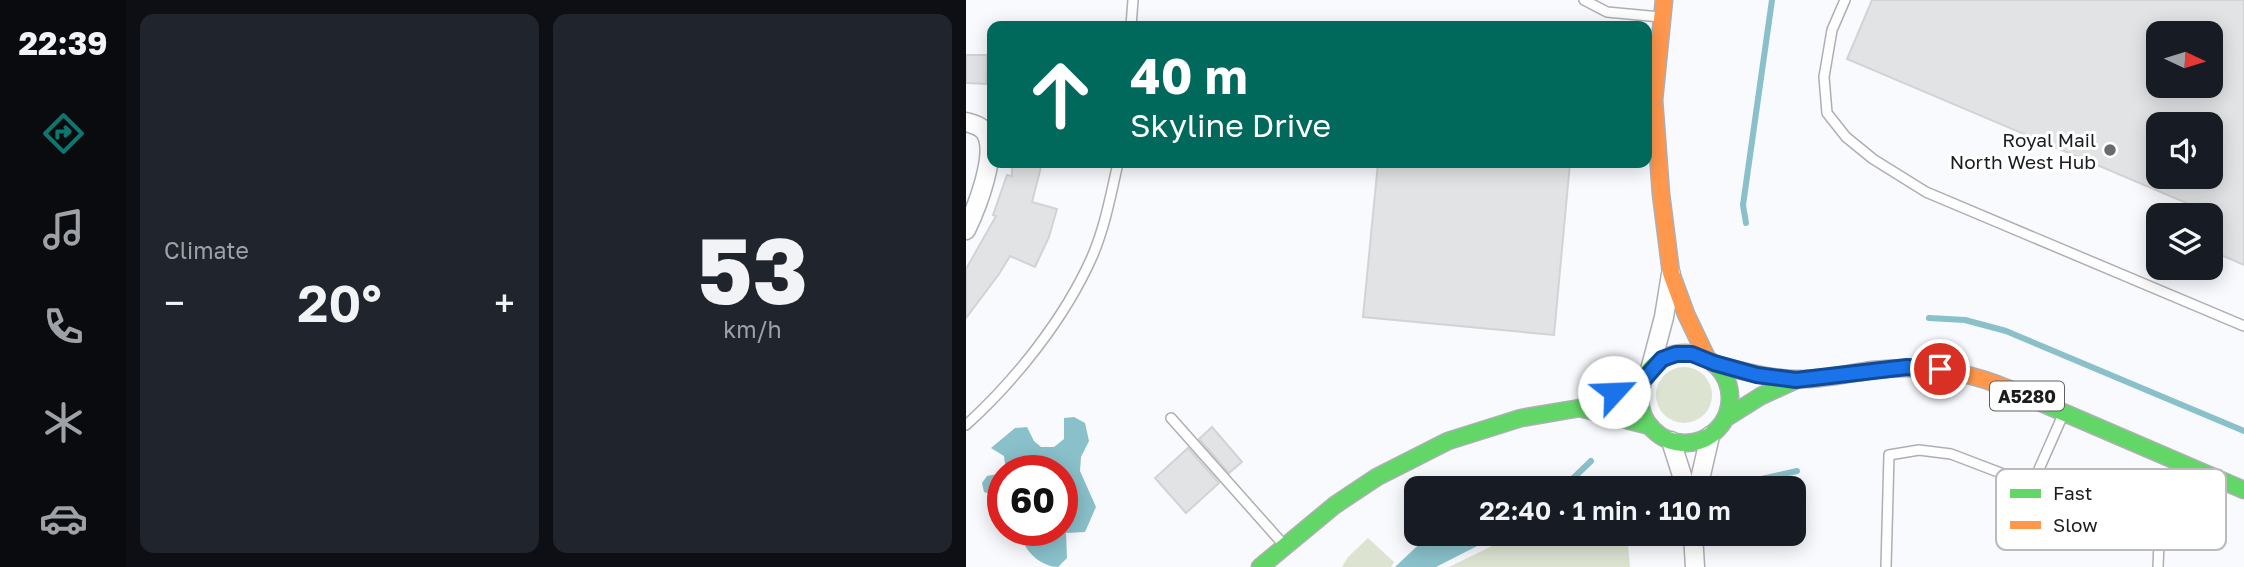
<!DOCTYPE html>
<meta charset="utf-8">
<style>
body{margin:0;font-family:"Golos Text",sans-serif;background:#20242c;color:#f1f3f6;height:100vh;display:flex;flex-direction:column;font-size:26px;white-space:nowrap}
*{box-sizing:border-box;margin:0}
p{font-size:23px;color:#9ea1a6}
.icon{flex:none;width:38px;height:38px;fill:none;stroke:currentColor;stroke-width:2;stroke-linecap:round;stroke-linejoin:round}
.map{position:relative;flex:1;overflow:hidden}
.details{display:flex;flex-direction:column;gap:14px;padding:14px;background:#0d0f14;width:840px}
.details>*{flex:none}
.hud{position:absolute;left:21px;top:21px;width:665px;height:147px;border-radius:14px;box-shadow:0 4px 18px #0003;background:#00695c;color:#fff;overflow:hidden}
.needle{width:46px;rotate:94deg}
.tools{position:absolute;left:1180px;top:21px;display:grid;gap:14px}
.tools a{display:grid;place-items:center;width:77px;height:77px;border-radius:14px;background:#171b24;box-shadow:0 4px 18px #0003;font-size:35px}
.speed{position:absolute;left:21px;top:455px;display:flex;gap:14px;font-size:35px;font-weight:700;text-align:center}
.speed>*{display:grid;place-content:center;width:91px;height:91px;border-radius:50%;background:#171b24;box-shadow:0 4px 18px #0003;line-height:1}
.speed .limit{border:10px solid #d22;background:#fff;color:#111}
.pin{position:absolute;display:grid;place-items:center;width:60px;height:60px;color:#fff;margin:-30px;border:4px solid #fff;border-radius:50%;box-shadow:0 2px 7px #0007}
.me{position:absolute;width:77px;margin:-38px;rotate:65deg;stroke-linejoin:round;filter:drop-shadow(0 0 5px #0008)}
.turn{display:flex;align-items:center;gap:24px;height:147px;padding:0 28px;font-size:32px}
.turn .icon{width:91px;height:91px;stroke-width:2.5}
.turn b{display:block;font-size:49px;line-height:60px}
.big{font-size:52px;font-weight:600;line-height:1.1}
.details .card{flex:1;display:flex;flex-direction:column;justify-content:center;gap:10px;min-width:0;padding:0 24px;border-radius:14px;background:#20242c}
.details .dial{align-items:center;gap:0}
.dial b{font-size:91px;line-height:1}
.heat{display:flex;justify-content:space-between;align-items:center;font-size:38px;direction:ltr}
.details .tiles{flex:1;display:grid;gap:14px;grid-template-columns:repeat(2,1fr)}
.trip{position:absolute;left:438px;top:476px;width:402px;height:70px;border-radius:14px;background:#171b24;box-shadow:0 4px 18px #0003;font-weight:600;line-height:70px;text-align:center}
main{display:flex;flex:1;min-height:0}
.tabs{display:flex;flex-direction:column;width:126px;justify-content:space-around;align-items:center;background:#090b0e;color:#9ea1a6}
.tabs .icon{width:49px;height:49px}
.tabs .active{color:#0f766e}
.tabs b{font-size:32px;color:#f1f3f6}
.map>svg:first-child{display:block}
.green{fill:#dce3d1}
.water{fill:#89c0ca}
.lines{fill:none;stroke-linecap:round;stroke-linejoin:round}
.stream{stroke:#89c0ca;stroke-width:6}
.building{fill:#e1e3e5;stroke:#d2d3d5;stroke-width:2;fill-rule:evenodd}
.lane-casing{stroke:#aeafb2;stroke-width:12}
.street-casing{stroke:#aeafb2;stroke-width:21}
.fast-casing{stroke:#aeafb2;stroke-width:19}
.slow-casing{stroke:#aeafb2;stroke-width:19}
.lane{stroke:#fefeff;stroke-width:9}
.street{stroke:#fefeff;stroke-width:18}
.fast{stroke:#63d668;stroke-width:16}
.slow{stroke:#ff974d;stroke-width:16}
.route-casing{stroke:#114b97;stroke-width:18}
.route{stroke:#1a73e8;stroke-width:12}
.poi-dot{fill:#686a6c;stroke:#fff;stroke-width:2.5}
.labels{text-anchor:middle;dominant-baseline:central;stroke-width:6;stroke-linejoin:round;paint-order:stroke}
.shield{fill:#fff;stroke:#5f6062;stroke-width:2}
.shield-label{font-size:18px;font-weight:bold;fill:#1b1c1e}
.poi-label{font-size:19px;fill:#1b1c1e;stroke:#fff;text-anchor:end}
.key{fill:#fff;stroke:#bbbbbc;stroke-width:2}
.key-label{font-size:19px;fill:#1b1c1e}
</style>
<main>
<nav class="tabs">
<b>22:39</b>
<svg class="icon active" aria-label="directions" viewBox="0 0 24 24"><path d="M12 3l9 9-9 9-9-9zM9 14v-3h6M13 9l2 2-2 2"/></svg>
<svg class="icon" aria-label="music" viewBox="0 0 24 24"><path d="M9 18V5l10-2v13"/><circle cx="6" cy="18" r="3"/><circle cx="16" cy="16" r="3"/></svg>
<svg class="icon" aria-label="phone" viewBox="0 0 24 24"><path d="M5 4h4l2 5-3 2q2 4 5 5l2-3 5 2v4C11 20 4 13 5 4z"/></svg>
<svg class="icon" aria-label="climate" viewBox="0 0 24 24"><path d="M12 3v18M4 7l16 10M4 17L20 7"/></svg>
<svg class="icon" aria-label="car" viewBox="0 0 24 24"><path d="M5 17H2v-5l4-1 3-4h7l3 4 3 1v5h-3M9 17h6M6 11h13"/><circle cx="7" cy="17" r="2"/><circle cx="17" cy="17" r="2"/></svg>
</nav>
<section class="details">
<div class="tiles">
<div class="card"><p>Climate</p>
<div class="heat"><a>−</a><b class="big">20°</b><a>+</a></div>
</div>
<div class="card dial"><b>53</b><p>km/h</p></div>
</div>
</section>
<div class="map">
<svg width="1278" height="567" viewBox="0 0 1278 567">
<rect width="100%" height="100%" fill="#f8fafd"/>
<g class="green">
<circle cx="718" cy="395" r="28"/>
<path d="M583,534H661L664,567H483L526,546L581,537Z"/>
<path d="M402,538L428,562L425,567H376L382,557Z"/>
</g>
<g class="water">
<path d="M108,417L119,423L123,441L115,457L114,471L130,507L119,532L100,533L101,558L92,567C79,567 63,556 58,543C56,539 57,534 56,530H96V471H37L39,464L38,456L25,448L49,428L61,427L68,441L75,447H88L98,439V418Z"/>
<path d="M37,473V498L18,492L16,483L21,476Z"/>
<path d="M464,534H577L519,542L470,567H429Z"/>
</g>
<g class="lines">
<g class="stream">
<path d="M780,223L777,205L806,0"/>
<path d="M963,318L999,320L1040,331L1278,431"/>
<path d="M766,480L782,482L831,471"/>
<path d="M597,488L625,461"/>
</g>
</g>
<g class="building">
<path d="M906,0H1278V265L1244,250L1256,218L881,59ZM1192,33H1244V86H1192ZM1192,124H1244V177H1192Z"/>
<path d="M0,55H21L20,84L0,83Z"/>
<path d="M46,163H76L66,202L91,209L83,237L69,267L44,256L33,274L0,318V269L30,216L27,215L41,175L46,176Z"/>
<path d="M412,163H604L588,335L397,317Z"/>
<path d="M246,427L276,462L263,473L233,439Z"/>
<path d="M222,448L253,483L220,513L189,478Z"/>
</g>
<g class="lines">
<defs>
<g id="lane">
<path d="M618,0L641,12L694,17"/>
<path d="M879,0L866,30L858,77L861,113L880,137L907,159L960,192L1278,326"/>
<path d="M165,26L167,0"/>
<path d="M205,418L317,544"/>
<path d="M0,425C49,381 99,318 126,257C139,227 145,194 152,163"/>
<path d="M1066,485L1096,417"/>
<path d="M920,567L923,455L953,450L985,454L1066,485L1193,542L1192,567"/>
</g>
<g id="street">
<path d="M0,122C7,124 15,126 19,132C33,153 10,209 0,230"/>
<path d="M684,370L698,317L705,274"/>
<path d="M705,441L720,488"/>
<path d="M732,488L744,436"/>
<path d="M727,534L729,567"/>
</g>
<g id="fast">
<circle cx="719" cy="398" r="45"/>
<path d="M1043,389L1278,490"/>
<path d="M614,408L684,426"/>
<path d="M760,418L795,396L830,380"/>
<path d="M294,567L369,505L411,477L482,441L555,418L614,408L680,377"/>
</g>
<g id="slow">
<path d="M698,0L688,100L695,194L705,273L720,314L741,358"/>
<path d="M748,364C777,371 807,380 838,379C861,379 884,373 907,370C953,365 1000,370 1043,389"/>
</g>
</defs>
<use href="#lane" class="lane-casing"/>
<use href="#street" class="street-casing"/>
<use href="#fast" class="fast-casing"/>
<use href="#slow" class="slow-casing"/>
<use href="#lane" class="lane"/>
<use href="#street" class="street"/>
<use href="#fast" class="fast"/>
<use href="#slow" class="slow"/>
</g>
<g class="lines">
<defs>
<path id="route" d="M648,392L680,377L696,359L710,354H726L748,363L791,375L830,380L941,367L974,369"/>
</defs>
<use href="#route" class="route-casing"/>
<use href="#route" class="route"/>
</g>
<circle class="poi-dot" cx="1144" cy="150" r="7"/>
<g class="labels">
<rect class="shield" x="1024" y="381.5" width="74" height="29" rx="5"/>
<g class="shield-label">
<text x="1061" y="396">A5280</text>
</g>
<g class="poi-label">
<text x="1130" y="139">Royal Mail<tspan x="1130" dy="22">North West Hub</tspan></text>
</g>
</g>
<rect x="1030" y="469" width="230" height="81" rx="10" class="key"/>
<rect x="1044" y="489" width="31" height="9" fill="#63d668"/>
<rect x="1044" y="521" width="31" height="8" fill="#ff974d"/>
<g class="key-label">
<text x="1087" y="500">Fast</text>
<text x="1087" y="532">Slow</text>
</g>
</svg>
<div class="tools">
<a><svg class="needle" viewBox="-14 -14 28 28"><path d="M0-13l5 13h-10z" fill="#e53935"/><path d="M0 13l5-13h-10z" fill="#9ea1a6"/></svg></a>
<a><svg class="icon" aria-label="sound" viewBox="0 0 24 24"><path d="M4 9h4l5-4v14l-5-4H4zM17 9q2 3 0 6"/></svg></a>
<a><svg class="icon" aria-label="layers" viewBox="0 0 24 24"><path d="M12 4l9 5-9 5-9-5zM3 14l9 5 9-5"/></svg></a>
</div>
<div class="speed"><div class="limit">60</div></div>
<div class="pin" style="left:974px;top:369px;background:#d93025"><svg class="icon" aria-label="arrive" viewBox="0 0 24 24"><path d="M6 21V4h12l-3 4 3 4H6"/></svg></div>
<svg class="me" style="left:648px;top:392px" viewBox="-20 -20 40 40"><circle r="19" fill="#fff"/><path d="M0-13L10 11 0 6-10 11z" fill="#1a73e8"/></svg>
<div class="trip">22:40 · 1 min · 110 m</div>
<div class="hud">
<div class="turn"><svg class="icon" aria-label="ahead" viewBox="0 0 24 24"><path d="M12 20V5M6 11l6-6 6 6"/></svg><div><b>40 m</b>Skyline Drive</div></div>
</div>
</div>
</main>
